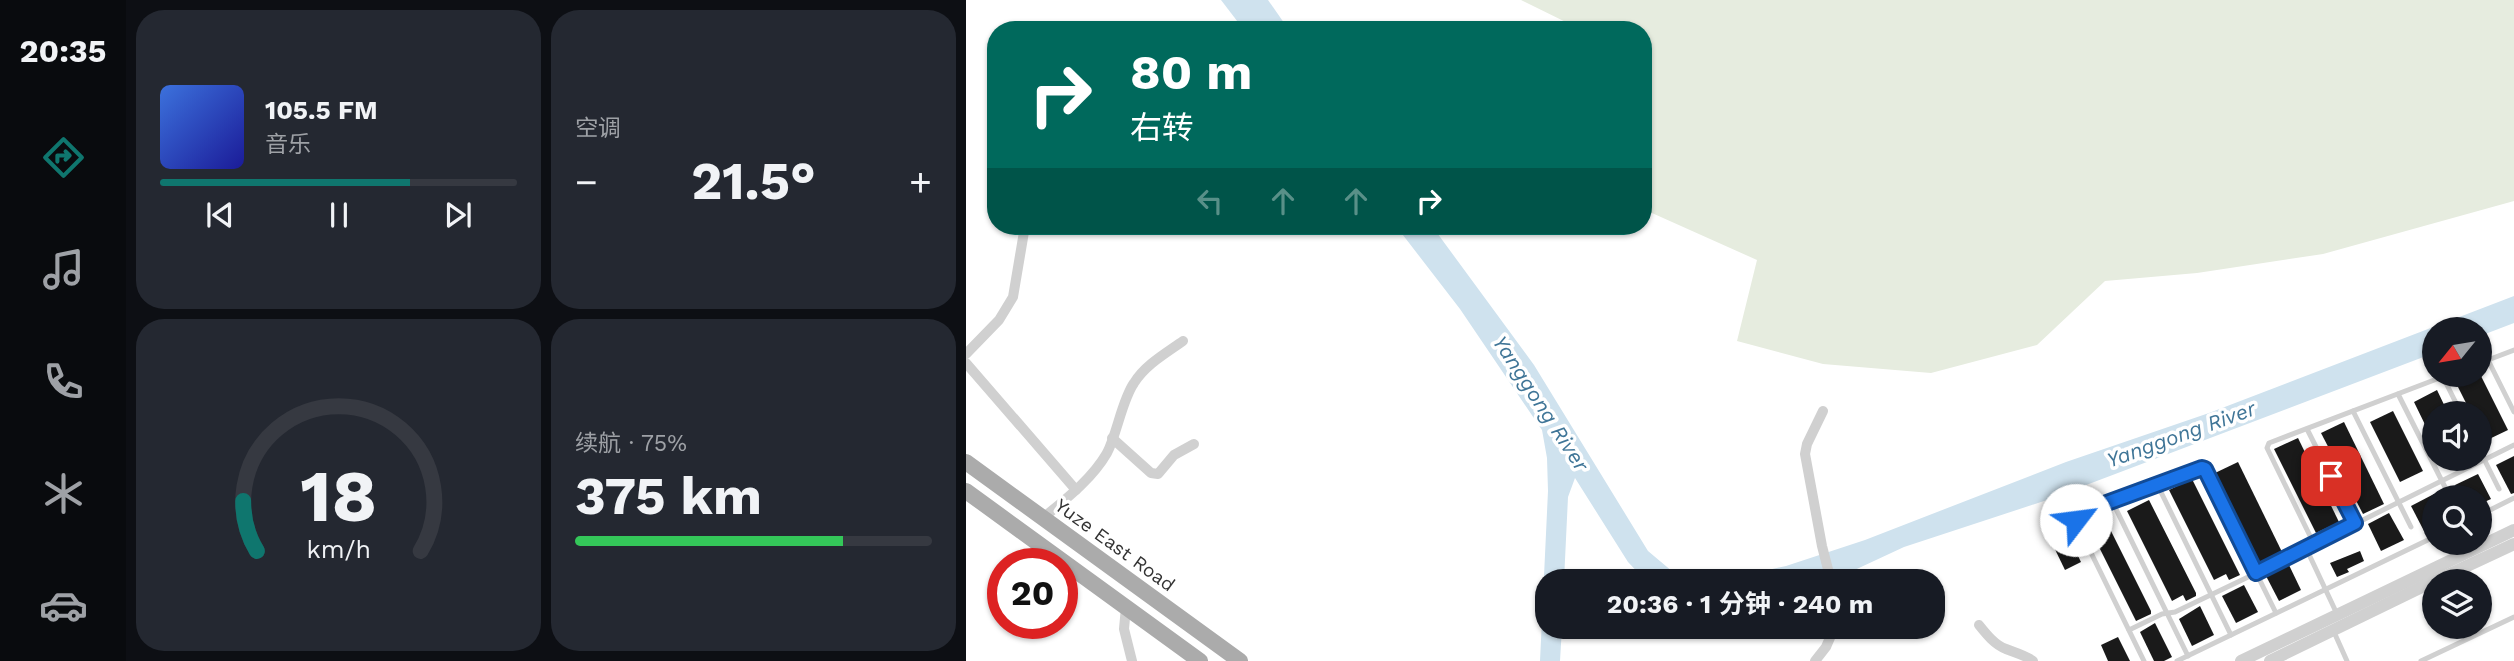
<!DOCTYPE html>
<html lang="zh">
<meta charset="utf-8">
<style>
body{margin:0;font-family:"Work Sans","Noto Sans SC",sans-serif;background:#242831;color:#f1f3f6;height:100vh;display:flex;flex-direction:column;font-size:26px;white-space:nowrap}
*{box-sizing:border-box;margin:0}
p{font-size:23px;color:#9ea1a6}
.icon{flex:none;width:38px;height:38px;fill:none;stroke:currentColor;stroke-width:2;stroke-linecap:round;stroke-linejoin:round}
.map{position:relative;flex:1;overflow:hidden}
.sheet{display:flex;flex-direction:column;gap:10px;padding:10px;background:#0d0f14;width:840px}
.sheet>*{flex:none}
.banner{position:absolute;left:21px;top:21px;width:665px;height:214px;border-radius:28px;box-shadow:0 2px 5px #0004;background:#00695c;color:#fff;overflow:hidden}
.needle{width:46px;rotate:240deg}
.fabs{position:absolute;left:1456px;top:317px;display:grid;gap:14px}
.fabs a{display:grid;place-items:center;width:70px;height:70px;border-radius:50%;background:#171b24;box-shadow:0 2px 5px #0004;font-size:35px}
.speed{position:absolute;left:21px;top:548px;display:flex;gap:14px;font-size:35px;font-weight:700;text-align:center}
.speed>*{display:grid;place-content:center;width:91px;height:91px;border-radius:50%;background:#171b24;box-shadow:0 2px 5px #0004;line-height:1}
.speed .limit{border:10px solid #d22;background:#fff;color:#111}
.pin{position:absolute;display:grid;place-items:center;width:60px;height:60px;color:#fff;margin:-30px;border-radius:14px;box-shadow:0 4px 10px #0006}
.me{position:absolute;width:77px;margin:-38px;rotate:60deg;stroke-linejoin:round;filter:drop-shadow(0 0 5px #0008)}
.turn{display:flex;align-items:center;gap:24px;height:147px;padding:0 28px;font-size:32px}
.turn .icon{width:91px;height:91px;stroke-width:2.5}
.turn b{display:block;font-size:49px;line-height:60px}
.lanes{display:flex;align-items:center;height:66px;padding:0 28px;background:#0003;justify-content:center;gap:35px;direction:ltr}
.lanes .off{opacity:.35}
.big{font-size:52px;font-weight:700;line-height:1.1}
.sheet .card{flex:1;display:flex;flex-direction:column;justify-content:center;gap:10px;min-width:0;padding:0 24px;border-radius:28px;background:#242831}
.sheet .dial{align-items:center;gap:0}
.dial svg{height:182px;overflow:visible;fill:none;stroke:#363941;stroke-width:7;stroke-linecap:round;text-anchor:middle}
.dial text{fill:#f1f3f6;stroke:none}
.song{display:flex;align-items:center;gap:21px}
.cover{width:84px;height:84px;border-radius:10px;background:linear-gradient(135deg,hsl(220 70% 55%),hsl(240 70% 35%))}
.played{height:7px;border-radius:4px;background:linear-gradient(90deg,#0f766e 70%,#363941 70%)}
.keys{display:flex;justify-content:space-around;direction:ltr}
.heat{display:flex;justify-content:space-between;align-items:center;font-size:38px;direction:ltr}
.charge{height:10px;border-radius:5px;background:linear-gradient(90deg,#34c759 75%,#363941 0)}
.sheet .tiles{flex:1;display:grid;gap:10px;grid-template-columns:repeat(2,1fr)}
.trip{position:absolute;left:569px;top:569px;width:410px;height:70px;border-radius:28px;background:#171b24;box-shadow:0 2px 5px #0004;font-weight:700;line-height:70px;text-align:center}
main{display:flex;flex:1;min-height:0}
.menu{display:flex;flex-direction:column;width:126px;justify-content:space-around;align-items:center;background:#090b0e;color:#9ea1a6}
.menu .icon{width:49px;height:49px}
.menu .on{color:#0f766e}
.menu b{font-size:32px;color:#f1f3f6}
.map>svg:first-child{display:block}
.green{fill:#e6ecdf}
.water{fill:#cfe2ee}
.building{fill:#1a1a1a}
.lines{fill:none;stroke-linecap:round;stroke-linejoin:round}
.service{stroke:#d0d0d0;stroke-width:5}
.minor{stroke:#d0d0d0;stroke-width:10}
.tertiary{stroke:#d0d0d0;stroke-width:12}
.primary{stroke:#ababab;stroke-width:16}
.route-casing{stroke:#114b97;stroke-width:18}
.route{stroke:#1a73e8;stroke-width:12}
.labels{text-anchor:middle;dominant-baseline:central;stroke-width:7;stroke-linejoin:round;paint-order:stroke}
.street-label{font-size:19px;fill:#333;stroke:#fff}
.water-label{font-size:21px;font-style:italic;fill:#3f7597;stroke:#fff}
</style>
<main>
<nav class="menu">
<b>20:35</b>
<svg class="icon on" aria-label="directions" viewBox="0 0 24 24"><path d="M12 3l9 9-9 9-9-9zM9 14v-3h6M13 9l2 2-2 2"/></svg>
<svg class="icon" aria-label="music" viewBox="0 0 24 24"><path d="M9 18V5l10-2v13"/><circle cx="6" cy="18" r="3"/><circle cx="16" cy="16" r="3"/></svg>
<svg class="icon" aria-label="phone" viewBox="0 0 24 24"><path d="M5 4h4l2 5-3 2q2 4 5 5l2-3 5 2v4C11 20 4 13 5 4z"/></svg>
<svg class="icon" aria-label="climate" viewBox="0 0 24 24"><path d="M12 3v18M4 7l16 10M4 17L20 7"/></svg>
<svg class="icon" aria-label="car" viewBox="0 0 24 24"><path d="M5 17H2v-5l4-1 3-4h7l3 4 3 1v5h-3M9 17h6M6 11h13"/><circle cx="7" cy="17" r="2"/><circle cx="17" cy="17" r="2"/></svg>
</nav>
<section class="sheet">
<div class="tiles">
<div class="card">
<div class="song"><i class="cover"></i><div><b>105.5 FM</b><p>音乐</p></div></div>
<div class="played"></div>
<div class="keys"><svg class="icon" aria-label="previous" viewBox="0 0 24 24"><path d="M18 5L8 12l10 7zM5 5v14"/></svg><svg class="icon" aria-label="pause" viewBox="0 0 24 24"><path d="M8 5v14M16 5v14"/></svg><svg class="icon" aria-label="next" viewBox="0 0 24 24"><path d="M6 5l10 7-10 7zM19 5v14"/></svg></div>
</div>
<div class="card"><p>空调</p>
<div class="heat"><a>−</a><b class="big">21.5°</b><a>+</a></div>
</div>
<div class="card dial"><svg viewBox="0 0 100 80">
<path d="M14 69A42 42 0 1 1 86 69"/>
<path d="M14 69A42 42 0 0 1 8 47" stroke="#0f766e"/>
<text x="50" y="56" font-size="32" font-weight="700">18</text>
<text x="50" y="72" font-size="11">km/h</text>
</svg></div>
<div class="card"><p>续航 · 75%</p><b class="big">375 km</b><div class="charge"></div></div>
</div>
</section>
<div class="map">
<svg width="1548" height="661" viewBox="0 0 1548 661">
<rect width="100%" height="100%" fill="#fff"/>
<path class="green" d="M555,0H1548V201L1357,254L1231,273L1139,281L1071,345L965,373L857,364L771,341L791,260L677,209V30H616Z"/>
<g class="water">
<path d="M255,0H302L323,30H278Z"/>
<path d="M430,226H466L568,365L682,551L707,572L730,581H680L662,562L609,478L602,497L598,581H581V626L596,627L594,661H574L582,491L581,458L576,430L494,309Z"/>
<path d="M1548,296V323L1514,336V329H1468V353L1078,501L938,547L865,581H753L820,566L899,540L1100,462L1243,413Z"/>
</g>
<g class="building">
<path d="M1503,374H1514L1542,430L1519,441L1514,431V413H1505L1489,381Z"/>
<path d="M1471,390L1482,413H1468V443L1448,402Z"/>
<path d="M1427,411L1457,471L1434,482L1404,422Z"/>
<path d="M1378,422L1418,504L1397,514L1355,433Z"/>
<path d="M1332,438L1373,522L1350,533L1308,449Z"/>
<path d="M1548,456V493L1545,494L1530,465Z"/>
<path d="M1272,462L1317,554L1295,565L1249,473Z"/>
<path d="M1512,474L1525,499L1514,504V497H1495L1489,485Z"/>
<path d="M1226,479L1274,575L1263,580L1260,574L1248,580L1203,490Z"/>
<path d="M1468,494V526L1458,531L1445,506Z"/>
<path d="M1183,500L1230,593V596L1220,601L1217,595L1206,601L1161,511Z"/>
<path d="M1135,511L1185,611V614L1170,621L1119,519Z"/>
<path d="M1423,513L1438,540L1415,551L1402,524Z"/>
<path d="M1099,529L1115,562L1099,570L1083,537Z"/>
<path d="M1394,551L1398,561L1381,569L1383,572L1371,577L1364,563Z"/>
<path d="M1322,563L1335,590L1313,601L1299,574Z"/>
<path d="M1278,585L1292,612L1270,623L1256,596Z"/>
<path d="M1234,606L1248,635L1226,646L1213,619Z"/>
<path d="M1189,623L1206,657L1198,661H1188L1174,632Z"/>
<path d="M1152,637L1164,661H1142L1135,645Z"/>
</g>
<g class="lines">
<g class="service">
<path d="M1522,360L1548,412"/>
<path d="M1514,363L1548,350"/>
<path d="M1477,377L1495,413"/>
<path d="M1432,394L1484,497"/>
<path d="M1387,411L1445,527"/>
<path d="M1341,429L1389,524"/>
<path d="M1514,451L1533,489"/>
<path d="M1191,484L1265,635"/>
<path d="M1146,501L1222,656"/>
<path d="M1514,515L1548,498"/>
<path d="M1348,544L1301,448L1303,443L1484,374"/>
<path d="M1340,548L1371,614"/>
<path d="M1163,630L1196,614L1209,612L1278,579L1548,445"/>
<path d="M1368,632L1381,661"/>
<path d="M1178,661L1109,520L1111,514L1229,469H1239L1310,613"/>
<path d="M1211,661L1468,537"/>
<path d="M1455,661L1548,617"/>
</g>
<g class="minor">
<path d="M263,226L269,229"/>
<path d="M0,354L33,320L47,297L59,226"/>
<path d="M0,363L110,490"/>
<path d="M857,411L841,444L839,454L856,546L865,581"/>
<path d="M146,438L185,473L192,474L208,455L228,444"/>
<path d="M77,518C100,499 126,479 141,453C151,434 156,400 168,383C179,365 200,353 217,341"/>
<path d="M160,607L158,629L166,661"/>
<path d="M1013,625C1021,635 1029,645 1040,649C1050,653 1059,655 1067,661"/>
<path d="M849,661L860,647L869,626"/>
</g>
<g class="tertiary">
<path d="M1469,581L1548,544"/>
<path d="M1275,661L1548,530"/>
<path d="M1304,661L1468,581"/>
</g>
<g class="primary">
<path d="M0,462L274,661"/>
<path d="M0,491L234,661"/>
</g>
</g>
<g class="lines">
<defs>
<path id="route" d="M1110,520L1111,514L1236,468L1239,469L1290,573L1389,523L1365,476"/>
</defs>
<use href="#route" class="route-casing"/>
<use href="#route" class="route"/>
</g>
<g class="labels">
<g class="street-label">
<text transform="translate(149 545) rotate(36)">Yuze East Road</text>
</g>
<g class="water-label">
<text transform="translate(575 403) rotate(57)">Yanggong River</text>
<text transform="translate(1215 434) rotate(-20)">Yanggong River</text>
</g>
</g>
</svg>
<div class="fabs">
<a><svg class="needle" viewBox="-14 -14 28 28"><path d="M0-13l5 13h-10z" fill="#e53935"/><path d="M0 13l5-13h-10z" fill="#9ea1a6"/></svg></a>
<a><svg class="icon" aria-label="sound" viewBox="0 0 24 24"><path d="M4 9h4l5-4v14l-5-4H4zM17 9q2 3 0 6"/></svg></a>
<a><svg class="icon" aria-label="search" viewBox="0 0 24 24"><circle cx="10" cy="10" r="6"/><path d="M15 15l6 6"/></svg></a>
<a><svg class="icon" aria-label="layers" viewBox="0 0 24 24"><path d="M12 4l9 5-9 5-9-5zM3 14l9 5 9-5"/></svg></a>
</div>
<div class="speed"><div class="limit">20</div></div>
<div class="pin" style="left:1365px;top:476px;background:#d93025"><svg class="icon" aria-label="arrive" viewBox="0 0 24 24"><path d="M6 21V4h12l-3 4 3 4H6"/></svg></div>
<svg class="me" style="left:1110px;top:520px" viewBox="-20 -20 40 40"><circle r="19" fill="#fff"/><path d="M0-13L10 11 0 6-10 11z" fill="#1a73e8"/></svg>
<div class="trip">20:36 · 1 分钟 · 240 m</div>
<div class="banner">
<div class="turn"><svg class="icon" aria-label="right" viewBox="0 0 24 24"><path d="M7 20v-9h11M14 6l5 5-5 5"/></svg><div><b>80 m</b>右转</div></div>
<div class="lanes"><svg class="icon off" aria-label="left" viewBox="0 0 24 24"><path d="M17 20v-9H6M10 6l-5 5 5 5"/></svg><svg class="icon off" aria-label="ahead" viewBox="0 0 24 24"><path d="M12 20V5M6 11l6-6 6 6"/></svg><svg class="icon off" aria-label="ahead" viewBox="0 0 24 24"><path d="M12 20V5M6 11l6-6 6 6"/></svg><svg class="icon" aria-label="right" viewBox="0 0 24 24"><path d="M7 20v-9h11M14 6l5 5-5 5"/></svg></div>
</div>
</div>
</main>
